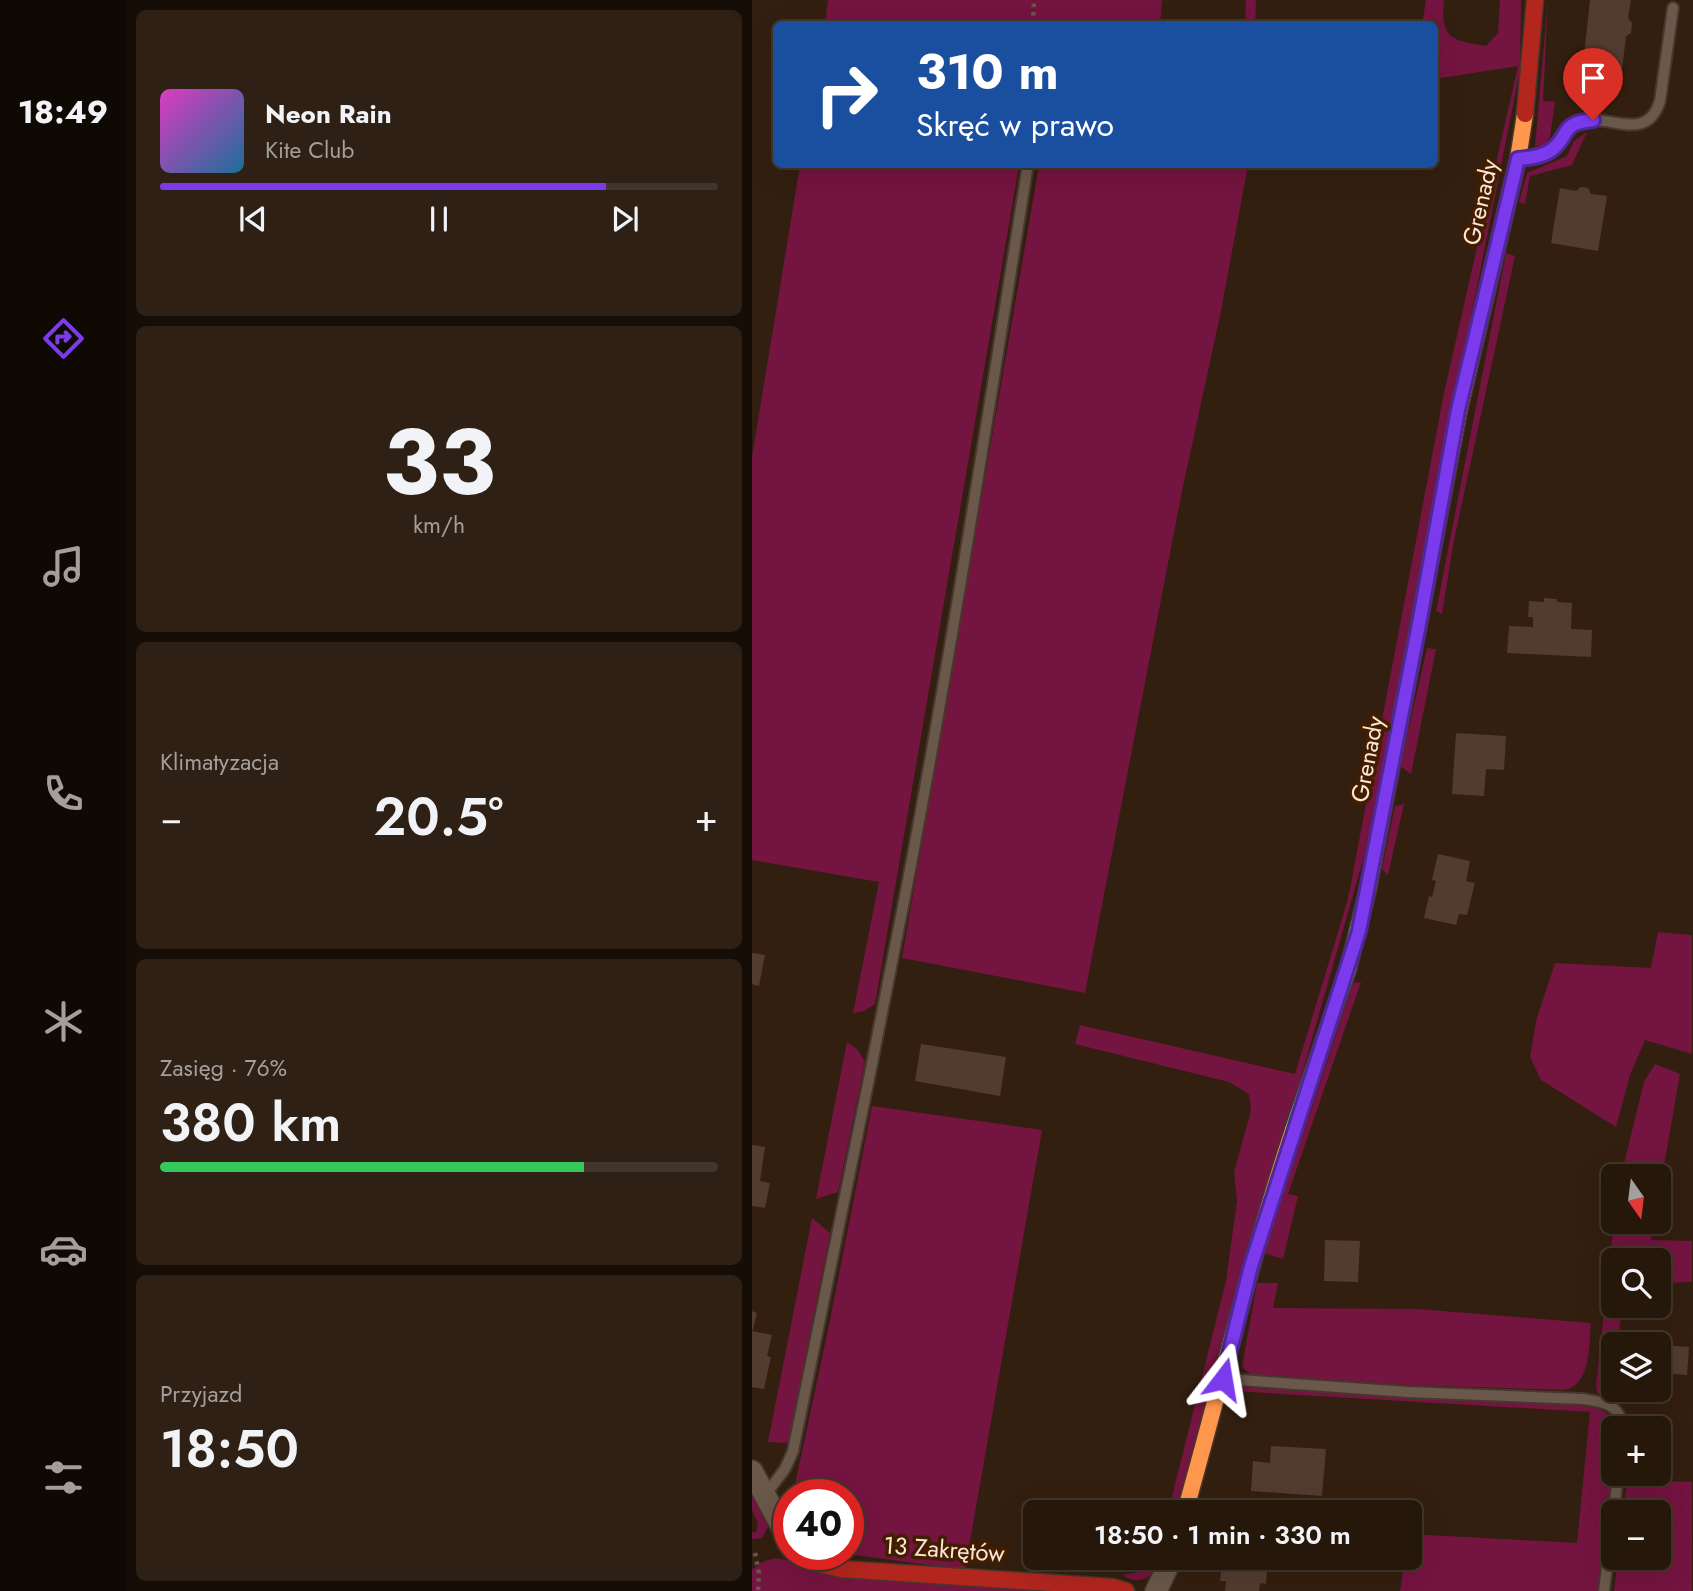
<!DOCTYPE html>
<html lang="pl">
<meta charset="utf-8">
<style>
body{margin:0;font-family:Jost,sans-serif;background:#2e2014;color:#f1f3f6;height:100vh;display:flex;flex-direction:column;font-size:26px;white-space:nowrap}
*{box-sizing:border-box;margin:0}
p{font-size:23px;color:#a49f9d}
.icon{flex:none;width:38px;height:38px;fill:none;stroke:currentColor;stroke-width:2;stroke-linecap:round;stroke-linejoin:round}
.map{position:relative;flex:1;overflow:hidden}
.details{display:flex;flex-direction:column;gap:10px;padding:10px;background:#150d06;width:626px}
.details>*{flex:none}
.banner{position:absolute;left:21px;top:21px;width:665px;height:147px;border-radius:10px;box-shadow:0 7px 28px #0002,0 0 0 2px #42362c;background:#1a4fa0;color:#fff;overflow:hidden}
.needle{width:46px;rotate:166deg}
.tools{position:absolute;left:849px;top:1164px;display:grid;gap:14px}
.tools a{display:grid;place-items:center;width:70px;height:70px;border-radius:10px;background:#26170b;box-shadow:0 7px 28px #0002,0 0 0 2px #42362c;font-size:35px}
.speed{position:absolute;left:21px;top:1479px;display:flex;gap:14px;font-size:35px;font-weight:700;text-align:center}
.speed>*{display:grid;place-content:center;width:91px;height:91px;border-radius:50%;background:#26170b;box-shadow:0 7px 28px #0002,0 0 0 2px #42362c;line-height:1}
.speed .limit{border:10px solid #d22;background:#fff;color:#111}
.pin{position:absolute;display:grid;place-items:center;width:60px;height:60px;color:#fff;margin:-72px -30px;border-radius:50% 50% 50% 0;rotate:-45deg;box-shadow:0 0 7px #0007}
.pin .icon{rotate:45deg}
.me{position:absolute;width:77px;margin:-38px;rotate:14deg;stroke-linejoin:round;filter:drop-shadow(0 0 5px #0008)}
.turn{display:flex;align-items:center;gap:24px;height:147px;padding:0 28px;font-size:32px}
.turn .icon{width:91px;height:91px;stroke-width:2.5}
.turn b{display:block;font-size:49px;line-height:60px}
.big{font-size:52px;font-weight:600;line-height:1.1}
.details .card{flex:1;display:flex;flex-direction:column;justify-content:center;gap:10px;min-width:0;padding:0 24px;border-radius:10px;background:#2e2014}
.details .dial{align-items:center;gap:0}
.dial b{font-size:91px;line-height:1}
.song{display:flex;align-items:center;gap:21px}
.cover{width:84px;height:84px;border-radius:10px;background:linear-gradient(135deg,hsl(310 70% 55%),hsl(200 70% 35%))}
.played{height:7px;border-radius:4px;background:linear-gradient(90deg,#7c3aed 80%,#42362c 80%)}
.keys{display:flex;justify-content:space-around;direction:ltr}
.heat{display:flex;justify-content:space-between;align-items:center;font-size:38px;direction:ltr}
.charge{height:10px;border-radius:5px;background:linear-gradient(90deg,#34c759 76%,#42362c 0)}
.trip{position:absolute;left:271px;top:1500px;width:399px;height:70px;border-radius:10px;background:#26170b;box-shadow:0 7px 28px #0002,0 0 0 2px #42362c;font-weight:600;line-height:70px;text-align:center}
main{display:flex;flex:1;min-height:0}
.menu{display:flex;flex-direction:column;width:126px;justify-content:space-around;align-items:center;background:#0f0904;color:#a49f9d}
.menu .icon{width:49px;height:49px}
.menu .selected{color:#7c3aed}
.menu b{font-size:32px;color:#f1f3f6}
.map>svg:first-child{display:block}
.green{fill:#741440}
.building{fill:#543b2f}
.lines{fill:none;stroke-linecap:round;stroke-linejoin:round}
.lane-casing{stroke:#47372d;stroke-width:14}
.street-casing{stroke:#47372d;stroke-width:24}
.fast-casing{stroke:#47372d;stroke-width:19}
.slow-casing{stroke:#47372d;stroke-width:19}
.jam-casing{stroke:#47372d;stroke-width:19}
.path{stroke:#68574b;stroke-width:4.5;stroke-dasharray:3.5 5;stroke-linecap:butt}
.lane{stroke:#6a584a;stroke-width:10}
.street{stroke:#6a584a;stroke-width:21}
.fast{stroke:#63d668;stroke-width:16}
.slow{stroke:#ff974d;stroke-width:16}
.jam{stroke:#b3261e;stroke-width:16}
.route-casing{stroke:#51269a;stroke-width:18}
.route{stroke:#7c3aed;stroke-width:12}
.labels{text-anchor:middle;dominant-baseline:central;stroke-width:7;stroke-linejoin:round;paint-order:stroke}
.street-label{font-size:24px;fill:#fee6d5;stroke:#421e00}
</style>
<main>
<nav class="menu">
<b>18:49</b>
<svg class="icon selected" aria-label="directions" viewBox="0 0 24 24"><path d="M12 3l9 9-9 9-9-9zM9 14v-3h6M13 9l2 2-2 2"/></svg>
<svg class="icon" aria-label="music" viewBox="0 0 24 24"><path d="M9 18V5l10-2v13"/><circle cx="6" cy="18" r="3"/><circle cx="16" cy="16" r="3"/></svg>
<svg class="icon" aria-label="phone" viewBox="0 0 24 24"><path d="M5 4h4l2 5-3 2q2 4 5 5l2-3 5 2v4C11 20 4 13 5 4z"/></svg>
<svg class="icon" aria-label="climate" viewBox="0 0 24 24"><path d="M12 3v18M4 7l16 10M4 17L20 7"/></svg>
<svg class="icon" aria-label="car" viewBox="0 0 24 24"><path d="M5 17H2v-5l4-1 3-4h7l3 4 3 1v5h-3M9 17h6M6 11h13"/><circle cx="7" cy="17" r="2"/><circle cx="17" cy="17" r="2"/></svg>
<svg class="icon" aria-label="filters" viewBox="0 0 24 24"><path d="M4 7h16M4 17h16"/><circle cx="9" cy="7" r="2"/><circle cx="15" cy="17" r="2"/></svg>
</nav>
<section class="details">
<div class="card">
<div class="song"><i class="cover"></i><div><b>Neon Rain</b><p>Kite Club</p></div></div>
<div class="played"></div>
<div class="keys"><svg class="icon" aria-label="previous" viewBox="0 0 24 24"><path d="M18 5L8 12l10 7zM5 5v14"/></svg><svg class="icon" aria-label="pause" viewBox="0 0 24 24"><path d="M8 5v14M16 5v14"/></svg><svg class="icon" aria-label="next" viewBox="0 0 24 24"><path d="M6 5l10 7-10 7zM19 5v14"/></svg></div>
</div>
<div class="card dial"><b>33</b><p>km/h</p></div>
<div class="card"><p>Klimatyzacja</p>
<div class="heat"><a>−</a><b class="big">20.5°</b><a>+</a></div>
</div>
<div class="card"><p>Zasięg · 76%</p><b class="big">380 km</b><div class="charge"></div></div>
<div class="card"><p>Przyjazd</p><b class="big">18:50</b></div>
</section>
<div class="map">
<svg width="941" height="1591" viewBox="0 0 941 1591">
<rect width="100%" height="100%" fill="#331f0f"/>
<g class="green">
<path d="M76,0H410L408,24H73Z"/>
<path d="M494,0H504L503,24H493Z"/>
<path d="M674,0H692C688,40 701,40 734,46L746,33L748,0H769L768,70L613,853L425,1512H416L474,1281L485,1201L482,1172L499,1111L497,1094L477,1082L323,1044L328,1025L543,1074L596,899L692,393L766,66L683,79L682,24H670Z"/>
<path d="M796,0L791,101L803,102L798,137L793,145L783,146Z"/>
<path d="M835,132L820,165L778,176L773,204L767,202L775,173L815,156L822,141Z"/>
<path d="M48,165L267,166L123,1004L112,1011L101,1013L127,882L0,860V457Z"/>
<path d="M287,165H496L469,311L430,491L333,993L150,958Z"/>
<path d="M754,253L763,256L701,545L690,614L684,611Z"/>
<path d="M675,648L684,649L659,774L648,766Z"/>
<path d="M652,804L636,875L630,869L643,806Z"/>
<path d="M906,932L940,935V1054L893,1040L878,1075L864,1127L789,1080L778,1057L784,1021L803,963L899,968Z"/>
<path d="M609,982L536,1194L546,1196L531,1259L512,1253L601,983Z"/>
<path d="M95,1042L106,1050L113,1062L86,1192L64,1199Z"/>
<path d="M903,1064L928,1074L907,1194L906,1176H869L892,1082Z"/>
<path d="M120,1106L290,1130L213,1570L96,1554V1494H41L78,1320Z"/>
<path d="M60,1218L78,1233L36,1443L16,1442Z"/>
<path d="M862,1222H902L899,1240L940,1241V1282L907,1283L906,1260H861V1306H870L866,1344H861V1390H887L886,1400L845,1393L844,1385Z"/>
<path d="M505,1283H526L521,1308L665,1309L839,1323C837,1345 839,1384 813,1390L656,1385L498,1374L490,1367Z"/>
<path d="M486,1387L829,1406C842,1407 855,1408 861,1422C863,1428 861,1436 861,1443C861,1492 851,1542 846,1591H648L653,1558H658V1534L825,1543L838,1412L481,1391Z"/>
<path d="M875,1480L940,1482V1591H862L866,1558H906V1512H871Z"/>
<path d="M0,1485L13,1514L16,1527L10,1538L0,1539V1532L4,1533L6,1523L0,1510Z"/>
<path d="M23,1558L39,1561L290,1591H0V1570L10,1562Z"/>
<path d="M404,1558H412C403,1575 389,1588 370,1575L393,1571Z"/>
</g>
<g class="building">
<path d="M838,0H879L876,18L880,23L879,33L874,36L869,78L830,74Z"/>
<path d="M829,187L836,188L839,194L855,196L846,251L799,243L808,188L824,191Z"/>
<path d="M792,598L805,599V602L820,603L819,629L840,630L839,657L755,653L757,626L781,627V617H776L777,601L792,602Z"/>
<path d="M704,733L754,736L752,770L734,769L732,796L700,794Z"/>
<path d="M686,854L718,861L714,881L723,883L715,915L707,914L704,925L672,918L677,896L680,897L684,881L680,880Z"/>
<path d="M0,953L13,955L7,986L0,984Z"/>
<path d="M169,1044L254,1057L248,1096L163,1081Z"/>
<path d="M0,1145L13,1147L8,1181L18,1183L13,1208L0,1206Z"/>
<path d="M573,1240L608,1241L606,1282L572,1281Z"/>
<path d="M0,1311L5,1313L1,1330H0Z"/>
<path d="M0,1331L20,1335L15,1356L19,1357L12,1389L0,1387Z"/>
<path d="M909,1345L937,1347L935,1375L907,1373Z"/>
<path d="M519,1446L574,1449L570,1496L499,1491L501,1461L518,1463Z"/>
<path d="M463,1558H516L514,1584L508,1583L507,1591H473L474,1581H468L469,1572H463Z"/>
</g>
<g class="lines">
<defs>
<g id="lane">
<path d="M769,159C778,158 787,157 796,153C809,145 810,126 826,122C856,112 894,145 908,101L921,8"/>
<path d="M474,1379L656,1392L831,1399C852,1402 868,1404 871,1428"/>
<path d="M14,1494L33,1469L41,1451C79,1265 118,1078 154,891C200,650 237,407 276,164"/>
<path d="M862,1512L866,1474"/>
<path d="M852,1591L861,1516"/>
</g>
<g id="street">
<path d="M0,1471L37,1540"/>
<path d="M404,1591L420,1558"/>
</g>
<path id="fast" d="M541,1130L596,969L616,889L661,654"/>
<g id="slow">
<path d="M661,654L707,410L766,159L773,114"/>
<path d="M433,1512C469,1385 499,1256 541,1130"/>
</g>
<g id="jam">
<path d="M773,114L783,0"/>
<path d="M51,1554L72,1565L89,1569L361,1587L374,1591"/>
</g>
</defs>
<use href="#lane" class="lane-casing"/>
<use href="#street" class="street-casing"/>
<use href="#fast" class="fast-casing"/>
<use href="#slow" class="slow-casing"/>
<use href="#jam" class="jam-casing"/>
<g class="path">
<path d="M281,24L282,0"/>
<path d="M3,1553L7,1573L6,1591"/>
</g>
<use href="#lane" class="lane"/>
<use href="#street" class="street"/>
<use href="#fast" class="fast"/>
<use href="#slow" class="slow"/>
<use href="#jam" class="jam"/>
</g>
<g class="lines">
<defs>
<path id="route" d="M471,1379L499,1266L607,931L667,624L706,410L766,159C776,158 789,157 798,151C819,137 806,123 841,120"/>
</defs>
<use href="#route" class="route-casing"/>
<use href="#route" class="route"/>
</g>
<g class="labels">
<g class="street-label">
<text transform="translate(728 202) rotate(-77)">Grenady</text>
<text transform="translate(615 759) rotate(-79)">Grenady</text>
<text transform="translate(192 1549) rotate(4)">13 Zakrętów</text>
</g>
</g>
</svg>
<div class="tools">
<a><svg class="needle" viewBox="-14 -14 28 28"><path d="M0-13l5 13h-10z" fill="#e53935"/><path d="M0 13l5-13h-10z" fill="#a49f9d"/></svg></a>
<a><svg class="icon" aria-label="search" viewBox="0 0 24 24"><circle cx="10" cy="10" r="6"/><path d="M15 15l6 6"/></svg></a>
<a><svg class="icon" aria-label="layers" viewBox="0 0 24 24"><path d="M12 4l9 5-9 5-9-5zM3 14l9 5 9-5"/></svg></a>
<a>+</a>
<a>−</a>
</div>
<div class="speed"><div class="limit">40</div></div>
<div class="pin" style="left:841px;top:120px;background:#d93025"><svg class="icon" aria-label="arrive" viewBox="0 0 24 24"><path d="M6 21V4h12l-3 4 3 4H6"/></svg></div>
<svg class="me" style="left:471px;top:1379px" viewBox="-20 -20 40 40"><path d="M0-17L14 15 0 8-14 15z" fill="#7c3aed" stroke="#fff" stroke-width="4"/></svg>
<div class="trip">18:50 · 1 min · 330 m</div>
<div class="banner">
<div class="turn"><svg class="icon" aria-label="right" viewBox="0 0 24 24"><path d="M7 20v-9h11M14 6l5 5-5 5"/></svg><div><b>310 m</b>Skręć w prawo</div></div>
</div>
</div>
</main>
